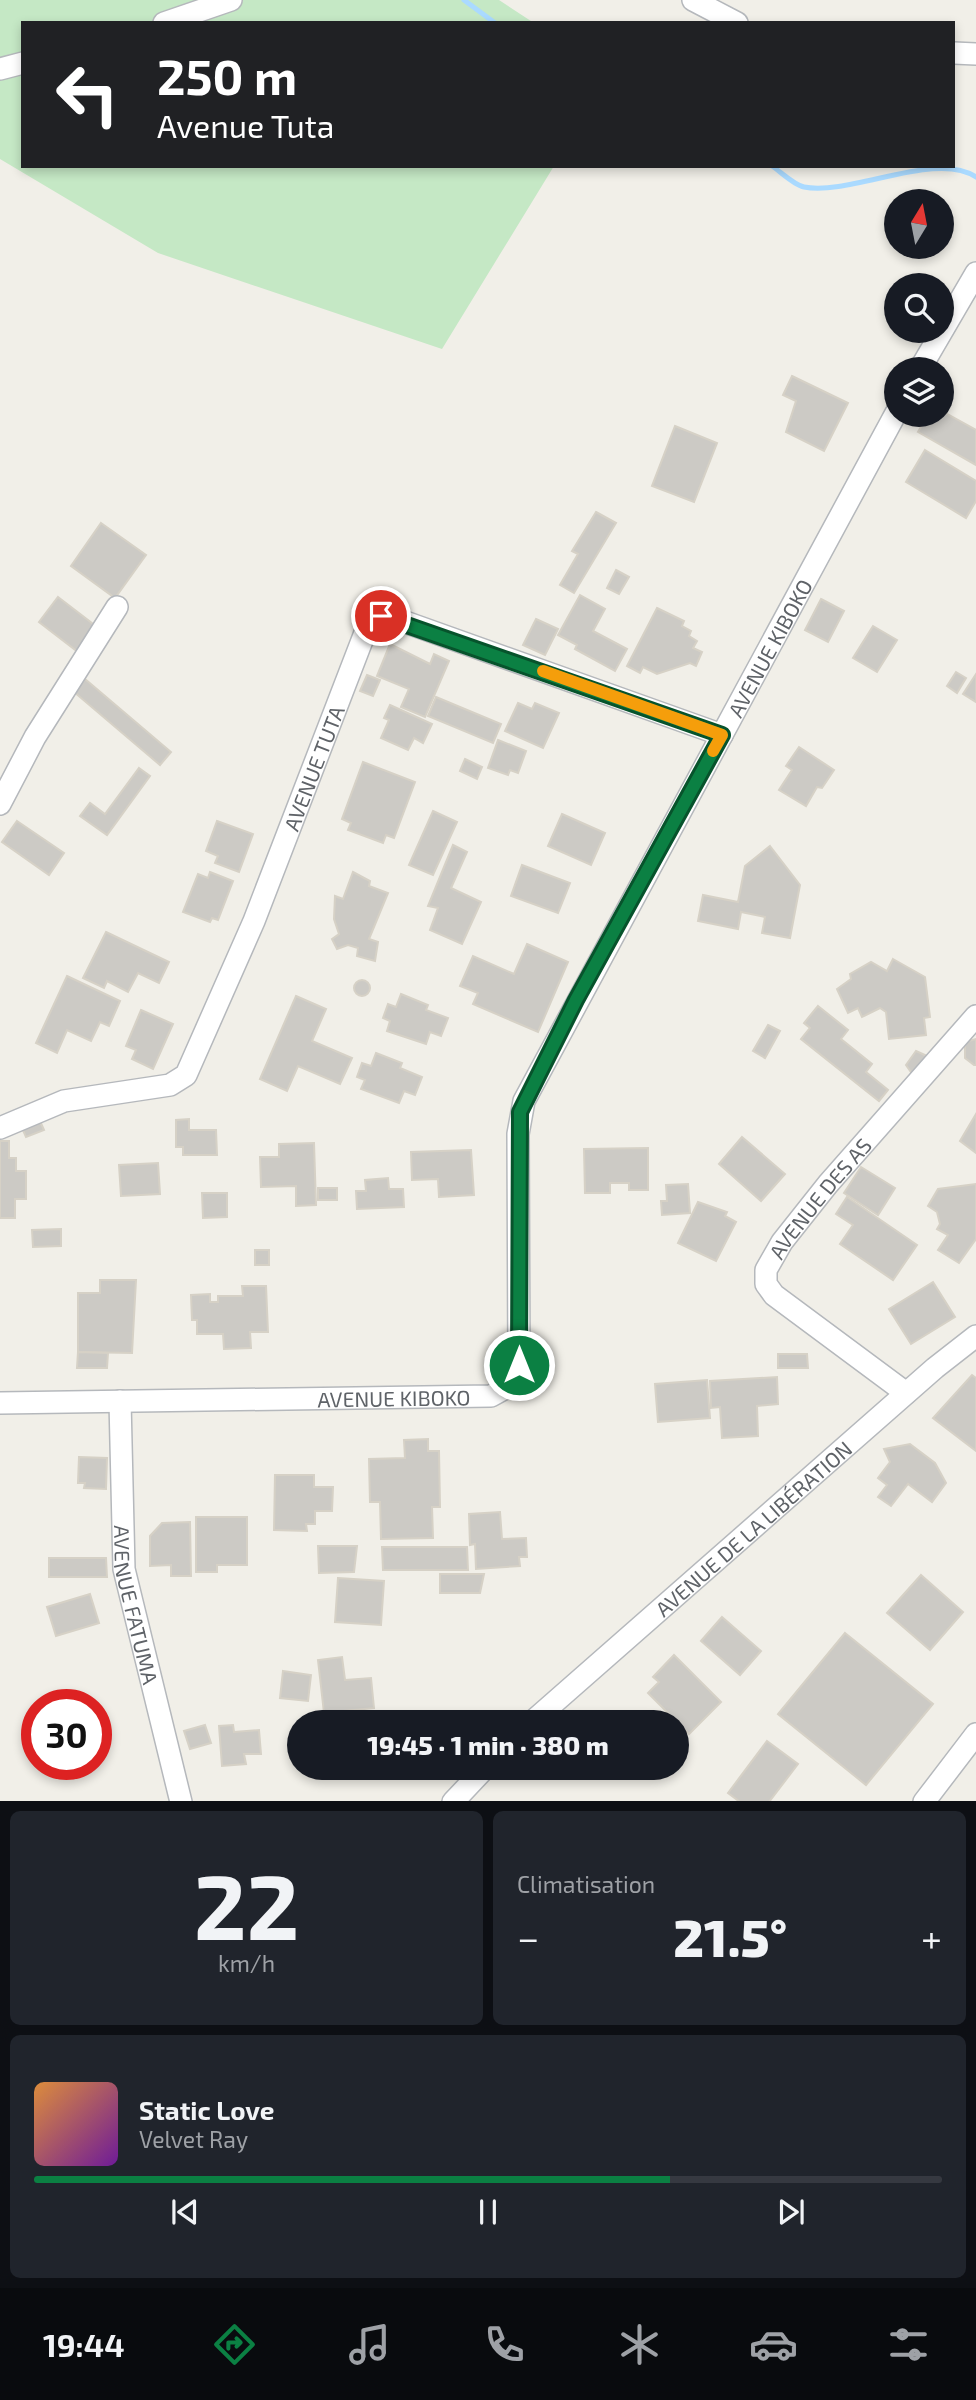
<!DOCTYPE html>
<html lang="fr">
<meta charset="utf-8">
<style>
body{margin:0;font-family:"Exo 2",sans-serif;background:#20242c;color:#f1f3f6;height:100vh;display:flex;flex-direction:column;font-size:26px;white-space:nowrap}
*{box-sizing:border-box;margin:0}
p{font-size:23px;color:#9ea1a6}
.icon{flex:none;width:38px;height:38px;fill:none;stroke:currentColor;stroke-width:2;stroke-linecap:round;stroke-linejoin:round}
.map{position:relative;height:1801px;overflow:hidden}
.panel{display:flex;flex-direction:column;gap:10px;padding:10px;background:#0d0f14;flex:1}
.panel>*{flex:none}
.guide{position:absolute;left:21px;top:21px;width:934px;height:147px;border-radius:0px;box-shadow:0 4px 10px #0003;background:#202124;color:#fff;overflow:hidden}
.needle{width:46px;rotate:10deg}
.tools{position:absolute;left:884px;top:189px;display:grid;gap:14px}
.tools a{display:grid;place-items:center;width:70px;height:70px;border-radius:50%;background:#171b24;box-shadow:0 4px 10px #0003;font-size:35px}
.speed{position:absolute;left:21px;top:1689px;display:flex;gap:14px;font-size:35px;font-weight:700;text-align:center}
.speed>*{display:grid;place-content:center;width:91px;height:91px;border-radius:50%;background:#171b24;box-shadow:0 4px 10px #0003;line-height:1}
.speed .limit{border:10px solid #d22;background:#fff;color:#111}
.pin{position:absolute;display:grid;place-items:center;width:60px;height:60px;color:#fff;margin:-30px;border:4px solid #fff;border-radius:50%;box-shadow:0 2px 7px #0007}
.me{position:absolute;width:77px;margin:-38px;rotate:0deg;stroke-linejoin:round;filter:drop-shadow(0 0 5px #0008)}
.turn{display:flex;align-items:center;gap:24px;height:147px;padding:0 21px;font-size:32px}
.turn .icon{width:91px;height:91px;stroke-width:2.5}
.turn b{display:block;font-size:49px;line-height:60px}
.big{font-size:52px;font-weight:800;line-height:1.1}
.panel .widget{flex:1;display:flex;flex-direction:column;justify-content:center;gap:10px;min-width:0;padding:0 24px;border-radius:10px;background:#20242c}
.panel .dial{align-items:center;gap:0}
.dial b{font-size:91px;line-height:1}
.song{display:flex;align-items:center;gap:21px}
.cover{width:84px;height:84px;border-radius:10px;background:linear-gradient(135deg,hsl(30 70% 55%),hsl(280 70% 35%))}
.played{height:7px;border-radius:4px;background:linear-gradient(90deg,#0b8043 70%,#363941 70%)}
.keys{display:flex;justify-content:space-around;direction:ltr}
.heat{display:flex;justify-content:space-between;align-items:center;font-size:38px;direction:ltr}
.panel .tiles{flex:1;display:grid;gap:10px;grid-template-columns:1fr 1fr}
.widget:last-child{grid-column:span 2}
.trip{position:absolute;left:287px;top:1710px;width:402px;height:70px;border-radius:35px;background:#171b24;box-shadow:0 4px 10px #0003;font-weight:800;line-height:70px;text-align:center}
.tab-bar{display:flex;height:112px;justify-content:space-around;align-items:center;background:#090b0e;color:#9ea1a6}
.tab-bar .icon{width:49px;height:49px}
.tab-bar .active{color:#0b8043}
.tab-bar b{font-size:32px;color:#f1f3f6}
.map>svg:first-child{display:block}
.green{fill:#c5e8c5}
.lines{fill:none;stroke-linecap:round;stroke-linejoin:round}
.stream{stroke:#aadaff;stroke-width:5}
.building{fill:#cccac5;stroke:#d6d1c6;stroke-width:2}
.minor-casing{stroke:#b5b8bc;stroke-width:24}
.minor{stroke:#fff;stroke-width:21}
.route-casing{stroke:#07532c;stroke-width:18}
.route{stroke:#0b8043;stroke-width:12}
.slow{stroke:#f59e0b;stroke-width:12}
.labels{text-anchor:middle;dominant-baseline:central;stroke-width:5;stroke-linejoin:round;paint-order:stroke}
.street-label{font-size:21px;fill:#5f6368;stroke:#fff}
</style>
<div class="map">
<svg width="976" height="1802" viewBox="0 0 976 1802">
<rect width="100%" height="100%" fill="#f1efe8"/>
<path class="green" d="M0,0H499L534,23H23V166H554L442,349L158,253L0,159Z"/>
<g class="lines">
<g class="stream">
<path d="M464,0L495,23"/>
<path d="M772,166C781,172 794,185 804,187C851,196 936,150 976,177"/>
</g>
</g>
<g class="building">
<path d="M792,376L848,403L824,451L786,432L796,401L783,395Z"/>
<path d="M942,411L976,430V465L918,432L928,415H942Z"/>
<path d="M675,426L717,443L694,502L652,486Z"/>
<path d="M925,450L976,481V501L966,518L906,482Z"/>
<path d="M596,512L616,523L574,593L560,585L578,554L572,551Z"/>
<path d="M101,523L146,555L115,598L71,566Z"/>
<path d="M616,570L629,577L619,594L607,588Z"/>
<path d="M580,595L605,609L593,631L627,649L615,671L575,649L577,645L558,635Z"/>
<path d="M58,597L97,627L78,652L39,622Z"/>
<path d="M821,599L844,611L828,642L805,630Z"/>
<path d="M657,608L684,621L682,626L691,631L689,636L697,641L693,648L702,652L696,666L690,663L657,674L643,667L640,673L627,666Z"/>
<path d="M536,619L558,629L545,655L523,645Z"/>
<path d="M873,626L897,640L877,672L853,658Z"/>
<path d="M390,644L430,664L434,654L449,661L425,717L401,707L409,689L377,676Z"/>
<path d="M956,672L966,678L957,693L947,686Z"/>
<path d="M976,674V702L963,694Z"/>
<path d="M367,675L380,680L373,696L360,691Z"/>
<path d="M85,679L171,752L160,765L74,692Z"/>
<path d="M436,697L501,724L493,743L428,716Z"/>
<path d="M518,703L532,709L535,703L559,713L543,748L505,731Z"/>
<path d="M390,705L432,724L423,743L414,738L408,750L381,738L389,720L384,718Z"/>
<path d="M498,740L526,751L518,773L510,770L508,775L488,768Z"/>
<path d="M799,747L834,770L822,788L817,787L806,806L779,790L792,770L786,766Z"/>
<path d="M465,759L482,767L477,779L460,771Z"/>
<path d="M363,762L415,782L394,838L386,835L383,843L348,830L351,823L342,819Z"/>
<path d="M139,768L150,776L107,835L80,816L90,803L105,814Z"/>
<path d="M433,811L457,822L433,875L409,865Z"/>
<path d="M562,814L605,833L591,865L548,846Z"/>
<path d="M17,821L64,853L49,875L2,842Z"/>
<path d="M217,821L253,834L239,872L215,863L218,856L206,851Z"/>
<path d="M453,845L467,852L451,888L481,902L462,944L430,930L438,908L428,906Z"/>
<path d="M770,846L800,885L790,938L762,933L765,917L741,912L738,929L698,921L703,895L738,902L745,866Z"/>
<path d="M522,865L570,883L558,913L511,896Z"/>
<path d="M210,872L233,881L218,920L212,918L210,922L183,912L198,874L208,878Z"/>
<path d="M353,872L370,881L369,886L388,893L369,939L378,942L375,961L357,956L358,948L348,945L337,949L332,939L339,934L334,919L335,896L343,899Z"/>
<path d="M106,932L169,962L159,983L138,973L128,992L107,981L104,988L83,978Z"/>
<path d="M527,944L568,962L538,1032L473,1004L478,993L460,986L473,956L514,974Z"/>
<path d="M893,959L925,977L930,1017L924,1018L926,1035L889,1039L886,1012L880,1008L862,1017L858,1008L848,1013L837,989L851,979L850,974L871,962L887,971Z"/>
<path d="M67,976L120,1001L109,1026L100,1022L91,1041L67,1030L57,1053L36,1043Z"/>
<circle cx="362" cy="988" r="8"/>
<path d="M401,994L428,1005L426,1010L448,1018L441,1036L430,1032L426,1044L387,1031L390,1021L383,1018L388,1004L396,1007Z"/>
<path d="M296,996L326,1009L312,1041L352,1058L340,1084L298,1066L287,1091L260,1079Z"/>
<path d="M818,1006L848,1030L841,1039L872,1064L866,1072L888,1090L879,1101L801,1039L810,1028L804,1023Z"/>
<path d="M141,1010L173,1024L153,1069L132,1059L136,1050L126,1046Z"/>
<path d="M768,1025L780,1031L765,1058L753,1051Z"/>
<path d="M976,1039V1065H974L965,1058V1042Z"/>
<path d="M916,1051L927,1056L913,1075L906,1065Z"/>
<path d="M376,1053L402,1063L400,1068L422,1077L415,1095L404,1091L399,1103L361,1089L365,1080L357,1077L362,1063L371,1066Z"/>
<path d="M976,1114V1153L960,1141Z"/>
<path d="M189,1119V1130H216L217,1155H183V1147H176V1120Z"/>
<path d="M40,1121L44,1130L26,1137L22,1128Z"/>
<path d="M742,1137L785,1174L761,1201L719,1164Z"/>
<path d="M0,1141H9V1158H16V1171H26V1199H15V1218H0Z"/>
<path d="M314,1143L316,1205L296,1206V1186L261,1187L260,1157H279V1144Z"/>
<path d="M648,1148V1190H629V1183H610V1193H585L584,1149Z"/>
<path d="M471,1150L474,1195L439,1197L438,1179L412,1180L411,1152Z"/>
<path d="M158,1163L160,1194L121,1196L119,1165Z"/>
<path d="M861,1167L895,1188L878,1215L844,1193Z"/>
<path d="M388,1178L389,1189H403L404,1207L357,1209L356,1191H366L365,1180Z"/>
<path d="M688,1184L690,1213L662,1215L661,1201H667L666,1185Z"/>
<path d="M976,1184V1239L959,1263L938,1250L948,1235L937,1229L940,1224L937,1212L928,1206L938,1189Z"/>
<rect x="318" y="1188" width="19" height="12"/>
<path d="M202,1193H227V1217L203,1218Z"/>
<path d="M847,1197L917,1245L893,1280L840,1244L853,1225L836,1214Z"/>
<path d="M698,1202L727,1212L725,1216L736,1222L716,1261L678,1243Z"/>
<path d="M61,1229V1246L33,1247L32,1230Z"/>
<rect x="255" y="1250" width="14" height="15"/>
<path d="M100,1280H136L132,1353L78,1352V1293H100Z"/>
<path d="M933,1282L955,1317L911,1344L889,1309Z"/>
<path d="M242,1286H266L268,1332H250L251,1348L224,1349L223,1334H197V1320H192L191,1295L210,1294V1302H218V1296H243Z"/>
<path d="M78,1352L108,1353L107,1368H77Z"/>
<path d="M778,1354H807L808,1368H778Z"/>
<path d="M972,1375L976,1378V1451L933,1418Z"/>
<path d="M777,1377L778,1404L757,1406L758,1436L722,1438L720,1407L711,1408L710,1381Z"/>
<path d="M707,1380L710,1418L658,1422L655,1384Z"/>
<path d="M428,1439V1451H439L440,1507H432L433,1538L381,1539L380,1502H370L369,1459L405,1458L404,1440Z"/>
<path d="M910,1444L935,1463L946,1483L932,1502L908,1484L891,1506L878,1497L887,1485L878,1478L890,1462L884,1449Z"/>
<path d="M79,1457L107,1458L106,1489L84,1488L85,1483H78Z"/>
<path d="M275,1475H314V1487H333L332,1511H315V1524H306L307,1531L274,1530Z"/>
<path d="M500,1512L502,1539L526,1538L527,1557H519L520,1566L476,1569L475,1544L470,1545L469,1514Z"/>
<path d="M196,1517H247V1565H217V1572H196Z"/>
<path d="M190,1522L191,1576H171V1565L150,1566V1536L162,1523Z"/>
<path d="M318,1546H357L354,1572L319,1573Z"/>
<path d="M382,1547H467L468,1570H383Z"/>
<path d="M49,1558H106L107,1577H49Z"/>
<path d="M440,1574H484L480,1593H440Z"/>
<path d="M921,1575L963,1612L930,1650L887,1613Z"/>
<path d="M338,1578L384,1581L381,1625L335,1622Z"/>
<path d="M90,1594L99,1623L56,1636L47,1607Z"/>
<path d="M722,1617L761,1651L740,1675L701,1641Z"/>
<path d="M845,1633L933,1704L866,1785L778,1714Z"/>
<path d="M674,1655L721,1702L689,1734L648,1693L659,1682L653,1677Z"/>
<path d="M342,1657L345,1680L371,1678L374,1708L324,1713L318,1660Z"/>
<path d="M283,1671L311,1675L308,1701L280,1698Z"/>
<path d="M205,1725L211,1743L190,1749L184,1731Z"/>
<path d="M233,1725L234,1732L259,1730L261,1754H244L246,1764L222,1766L219,1726Z"/>
<path d="M767,1741L798,1764L769,1802H740L728,1793Z"/>
</g>
<g class="lines">
<defs>
<g id="minor">
<path d="M693,0L737,23"/>
<path d="M164,23L231,0"/>
<path d="M954,53L976,54"/>
<path d="M0,69L23,63"/>
<path d="M920,369L976,273"/>
<path d="M0,804L35,737L117,607"/>
<path id="s1" d="M0,1128L64,1101L170,1085L186,1075L254,921L368,625L375,617H391L722,735"/>
<path id="s2" d="M906,1393L774,1295L766,1284V1270L782,1242L828,1184L976,1016"/>
<path id="s3" d="M120,1401L124,1569L181,1802"/>
<path id="s4" d="M0,1403L491,1396L513,1384L519,1365L518,1134L524,1101L896,413"/>
<path id="s5" d="M532,1722L935,1368L976,1336"/>
<path d="M453,1802L485,1768"/>
<path d="M924,1802L976,1734"/>
</g>
</defs>
<use href="#minor" class="minor-casing"/>
<use href="#minor" class="minor"/>
</g>
<g class="lines">
<defs>
<path id="route" d="M381,616L722,735L576,1000L520,1112L519,1365"/>
</defs>
<use href="#route" class="route-casing"/>
<use href="#route" class="route"/>
<path class="slow" d="M543,671L722,735L713,751"/>
</g>
<g class="labels">
<g class="street-label">
<text stroke="none"><textPath href="#s4" startOffset="1316">AVENUE KIBOKO</textPath></text>
<text stroke="none"><textPath href="#s1" startOffset="528">AVENUE TUTA</textPath></text>
<text stroke="none"><textPath href="#s2" startOffset="282">AVENUE DES AS</textPath></text>
<text stroke="none"><textPath href="#s4" startOffset="394">AVENUE KIBOKO</textPath></text>
<text stroke="none"><textPath href="#s5" startOffset="294">AVENUE DE LA LIBÉRATION</textPath></text>
<text stroke="none"><textPath href="#s3" startOffset="205">AVENUE FATUMA</textPath></text>
</g>
</g>
</svg>
<div class="tools">
<a><svg class="needle" viewBox="-14 -14 28 28"><path d="M0-13l5 13h-10z" fill="#e53935"/><path d="M0 13l5-13h-10z" fill="#9ea1a6"/></svg></a>
<a><svg class="icon" aria-label="search" viewBox="0 0 24 24"><circle cx="10" cy="10" r="6"/><path d="M15 15l6 6"/></svg></a>
<a><svg class="icon" aria-label="layers" viewBox="0 0 24 24"><path d="M12 4l9 5-9 5-9-5zM3 14l9 5 9-5"/></svg></a>
</div>
<div class="speed"><div class="limit">30</div></div>
<div class="pin" style="left:381px;top:616px;background:#d93025"><svg class="icon" aria-label="arrive" viewBox="0 0 24 24"><path d="M6 21V4h12l-3 4 3 4H6"/></svg></div>
<svg class="me" style="left:519px;top:1365px" viewBox="-20 -20 40 40"><circle r="17" fill="#0b8043" stroke="#fff" stroke-width="3"/><path d="M0-11L8 9 0 5-8 9z" fill="#fff"/></svg>
<div class="trip">19:45 · 1 min · 380 m</div>
<div class="guide">
<div class="turn"><svg class="icon" aria-label="left" viewBox="0 0 24 24"><path d="M17 20v-9H6M10 6l-5 5 5 5"/></svg><div><b>250 m</b>Avenue Tuta</div></div>
</div>
</div>
<section class="panel">
<div class="tiles">
<div class="widget dial"><b>22</b><p>km/h</p></div>
<div class="widget"><p>Climatisation</p>
<div class="heat"><a>−</a><b class="big">21.5°</b><a>+</a></div>
</div>
<div class="widget">
<div class="song"><i class="cover"></i><div><b>Static Love</b><p>Velvet Ray</p></div></div>
<div class="played"></div>
<div class="keys"><svg class="icon" aria-label="previous" viewBox="0 0 24 24"><path d="M18 5L8 12l10 7zM5 5v14"/></svg><svg class="icon" aria-label="pause" viewBox="0 0 24 24"><path d="M8 5v14M16 5v14"/></svg><svg class="icon" aria-label="next" viewBox="0 0 24 24"><path d="M6 5l10 7-10 7zM19 5v14"/></svg></div>
</div>
</div>
</section>
<nav class="tab-bar">
<b>19:44</b>
<svg class="icon active" aria-label="directions" viewBox="0 0 24 24"><path d="M12 3l9 9-9 9-9-9zM9 14v-3h6M13 9l2 2-2 2"/></svg>
<svg class="icon" aria-label="music" viewBox="0 0 24 24"><path d="M9 18V5l10-2v13"/><circle cx="6" cy="18" r="3"/><circle cx="16" cy="16" r="3"/></svg>
<svg class="icon" aria-label="phone" viewBox="0 0 24 24"><path d="M5 4h4l2 5-3 2q2 4 5 5l2-3 5 2v4C11 20 4 13 5 4z"/></svg>
<svg class="icon" aria-label="climate" viewBox="0 0 24 24"><path d="M12 3v18M4 7l16 10M4 17L20 7"/></svg>
<svg class="icon" aria-label="car" viewBox="0 0 24 24"><path d="M5 17H2v-5l4-1 3-4h7l3 4 3 1v5h-3M9 17h6M6 11h13"/><circle cx="7" cy="17" r="2"/><circle cx="17" cy="17" r="2"/></svg>
<svg class="icon" aria-label="filters" viewBox="0 0 24 24"><path d="M4 7h16M4 17h16"/><circle cx="9" cy="7" r="2"/><circle cx="15" cy="17" r="2"/></svg>
</nav>
